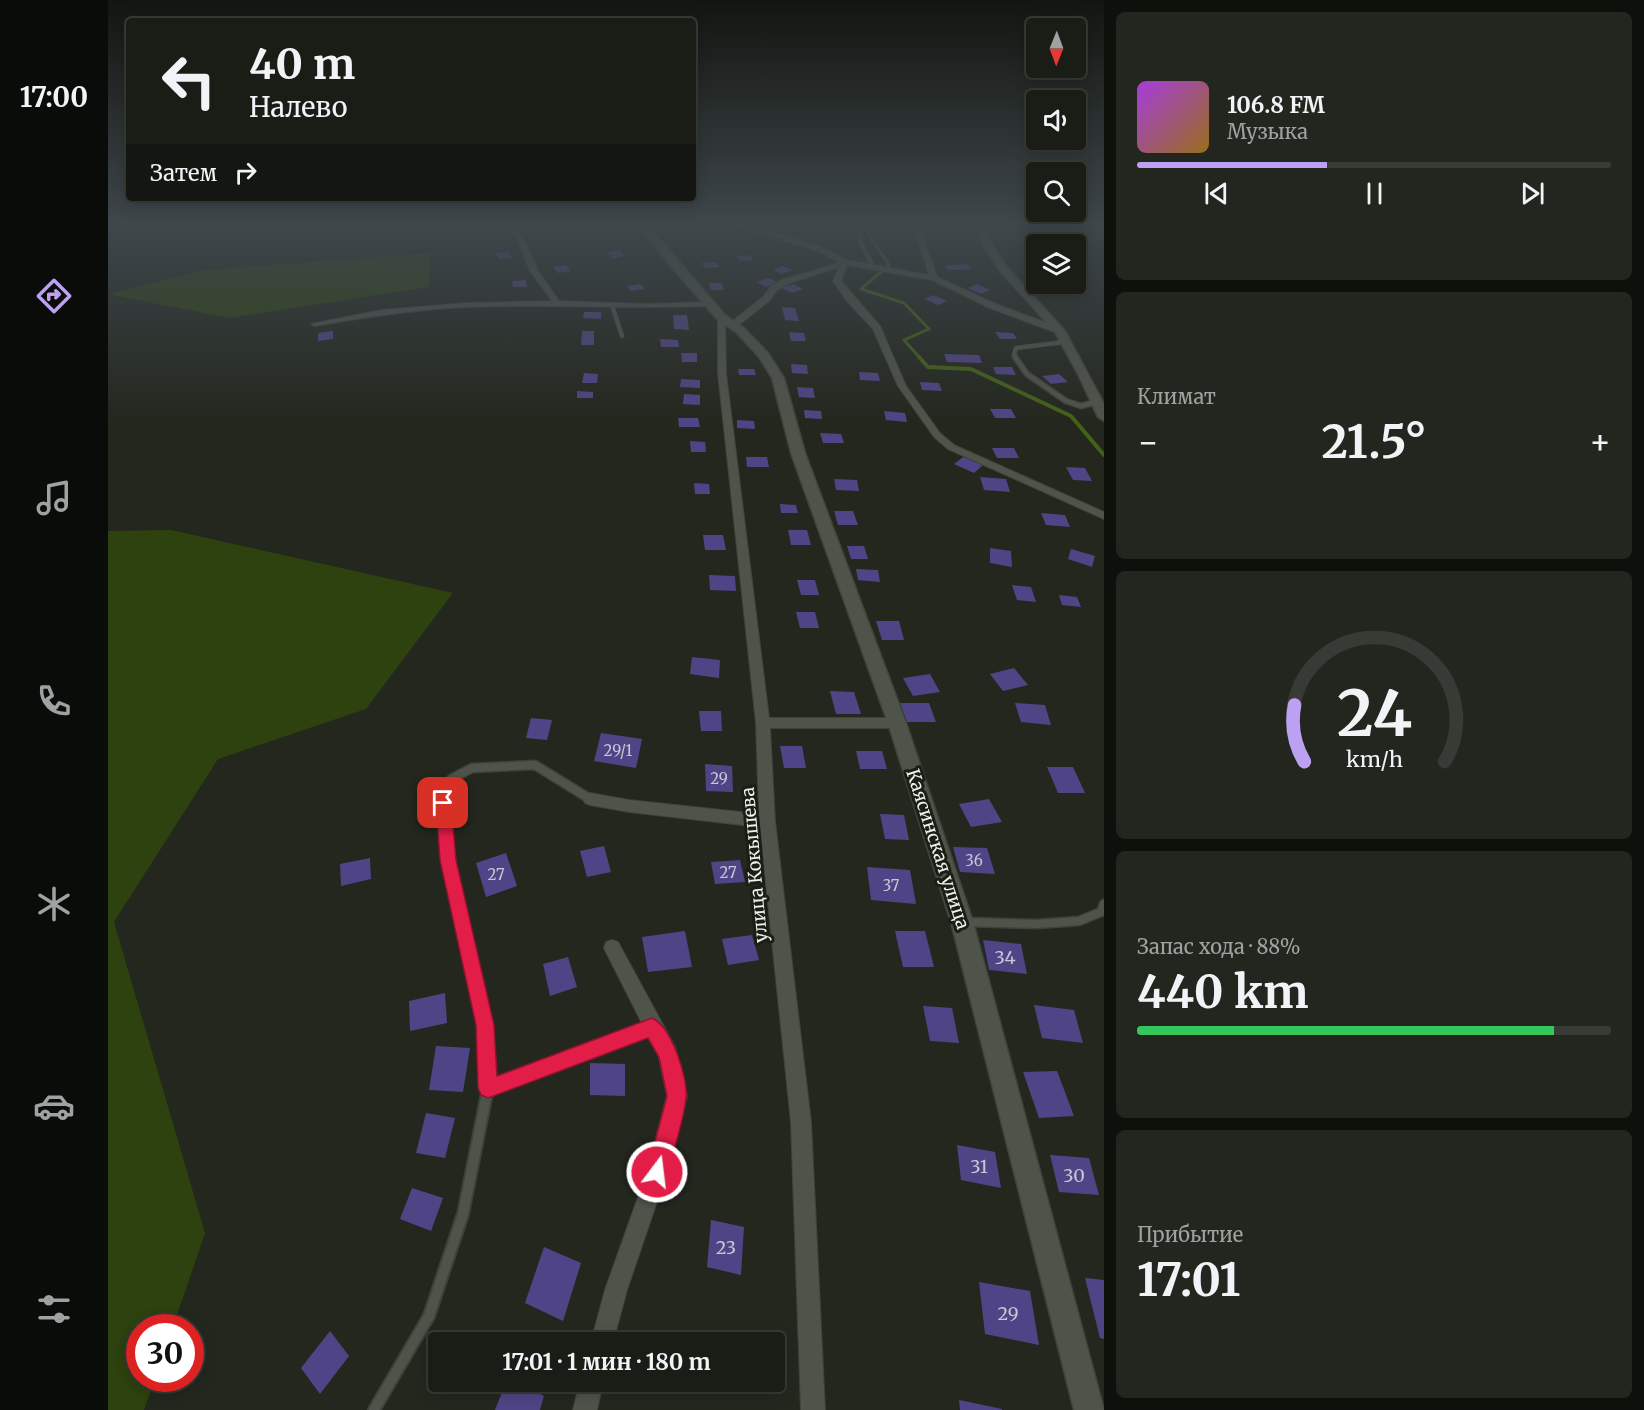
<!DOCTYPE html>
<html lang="ru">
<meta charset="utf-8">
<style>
body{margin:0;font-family:Merriweather,serif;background:#23261f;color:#f1f3f6;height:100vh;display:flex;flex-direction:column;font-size:22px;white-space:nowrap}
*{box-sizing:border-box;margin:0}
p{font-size:20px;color:#9fa2a1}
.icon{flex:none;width:33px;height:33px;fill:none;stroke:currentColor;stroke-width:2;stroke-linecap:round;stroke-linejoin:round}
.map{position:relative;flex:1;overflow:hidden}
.panel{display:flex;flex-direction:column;gap:12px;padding:12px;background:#0e100c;width:540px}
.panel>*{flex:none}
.hud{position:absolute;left:18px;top:18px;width:570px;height:183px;border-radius:6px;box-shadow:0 3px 15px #0003,0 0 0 2px #383b35;background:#1a1d16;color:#f1f3f6;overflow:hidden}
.needle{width:39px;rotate:181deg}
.controls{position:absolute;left:918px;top:18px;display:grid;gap:12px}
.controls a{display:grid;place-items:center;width:60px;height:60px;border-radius:6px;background:#1a1d16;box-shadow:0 3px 15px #0003,0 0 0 2px #383b35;font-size:30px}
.speed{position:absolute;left:18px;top:1314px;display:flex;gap:12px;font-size:30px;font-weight:700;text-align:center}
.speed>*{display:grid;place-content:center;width:78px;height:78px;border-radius:50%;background:#1a1d16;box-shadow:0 3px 15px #0003,0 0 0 2px #383b35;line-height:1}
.speed .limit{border:9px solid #d22;background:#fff;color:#111}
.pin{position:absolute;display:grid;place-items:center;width:51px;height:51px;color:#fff;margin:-26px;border-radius:12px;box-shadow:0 3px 9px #0006}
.me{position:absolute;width:66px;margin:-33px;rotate:15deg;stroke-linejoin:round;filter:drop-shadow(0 0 4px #0008)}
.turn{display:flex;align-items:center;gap:21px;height:126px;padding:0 24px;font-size:27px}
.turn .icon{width:78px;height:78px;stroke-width:2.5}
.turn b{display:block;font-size:42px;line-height:51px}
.then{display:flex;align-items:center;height:57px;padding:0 24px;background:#0003;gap:12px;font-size:22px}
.big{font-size:45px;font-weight:700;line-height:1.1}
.panel .tile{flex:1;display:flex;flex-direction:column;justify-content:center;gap:9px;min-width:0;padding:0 21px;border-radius:9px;background:#23261f}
.panel .dial{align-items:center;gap:0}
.dial svg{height:156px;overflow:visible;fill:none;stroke:#383b35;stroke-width:7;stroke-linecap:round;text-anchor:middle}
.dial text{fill:#f1f3f6;stroke:none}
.song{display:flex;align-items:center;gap:18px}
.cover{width:72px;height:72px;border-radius:9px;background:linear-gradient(135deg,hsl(280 70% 55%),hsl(40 70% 35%))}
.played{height:6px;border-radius:3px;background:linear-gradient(90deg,#bca0f2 40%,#383b35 40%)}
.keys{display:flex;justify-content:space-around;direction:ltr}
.heat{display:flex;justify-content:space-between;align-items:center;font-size:33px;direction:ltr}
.charge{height:9px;border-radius:4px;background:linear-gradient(90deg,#34c759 88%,#383b35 0)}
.trip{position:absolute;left:320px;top:1332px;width:357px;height:60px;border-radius:6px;background:#1a1d16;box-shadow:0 3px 15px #0003,0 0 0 2px #383b35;font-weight:700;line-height:60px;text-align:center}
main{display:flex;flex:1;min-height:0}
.tab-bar{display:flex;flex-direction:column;width:108px;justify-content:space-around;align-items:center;background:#0a0c09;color:#9fa2a1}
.tab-bar .icon{width:42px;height:42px}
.tab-bar .current{color:#bca0f2}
.tab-bar b{font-size:27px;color:#f1f3f6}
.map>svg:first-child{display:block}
.green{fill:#2d420e}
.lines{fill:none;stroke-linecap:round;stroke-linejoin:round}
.stream-far1{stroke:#446119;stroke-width:3}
.stream{stroke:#446119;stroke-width:4}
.building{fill:#4f4586}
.service-far3-casing{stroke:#3e423a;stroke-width:5}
.service-far2-casing{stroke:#3e423a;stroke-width:7}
.service-far1-casing{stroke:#3e423a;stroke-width:11}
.service-casing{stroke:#3e423a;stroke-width:14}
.minor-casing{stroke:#3e423a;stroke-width:2}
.tertiary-casing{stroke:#3e423a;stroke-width:3}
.service-far3{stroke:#4f544a;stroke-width:4}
.service-far2{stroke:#4f544a;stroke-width:4.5}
.service-far1{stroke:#4f544a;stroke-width:8}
.service{stroke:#4f544a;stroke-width:10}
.minor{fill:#4f544a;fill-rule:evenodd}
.tertiary{fill:#4f544a;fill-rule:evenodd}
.route{fill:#e11d48;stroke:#92132f;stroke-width:1.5}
.labels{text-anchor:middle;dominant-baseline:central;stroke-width:6;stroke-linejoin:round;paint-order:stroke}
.number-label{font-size:15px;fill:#c7c7d2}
.street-label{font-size:18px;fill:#eff2ec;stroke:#1a1e15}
.near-number-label{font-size:18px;fill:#c7c7d2}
</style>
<main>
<nav class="tab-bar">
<b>17:00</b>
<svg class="icon current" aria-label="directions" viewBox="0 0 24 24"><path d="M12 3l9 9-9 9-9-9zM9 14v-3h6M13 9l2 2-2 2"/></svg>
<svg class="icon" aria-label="music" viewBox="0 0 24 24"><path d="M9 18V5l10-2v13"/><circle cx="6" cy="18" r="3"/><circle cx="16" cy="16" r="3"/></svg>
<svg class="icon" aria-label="phone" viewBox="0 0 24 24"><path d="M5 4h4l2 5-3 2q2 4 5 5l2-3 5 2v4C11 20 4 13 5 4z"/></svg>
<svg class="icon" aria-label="climate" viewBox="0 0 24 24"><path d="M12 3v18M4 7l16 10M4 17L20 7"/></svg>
<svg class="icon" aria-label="car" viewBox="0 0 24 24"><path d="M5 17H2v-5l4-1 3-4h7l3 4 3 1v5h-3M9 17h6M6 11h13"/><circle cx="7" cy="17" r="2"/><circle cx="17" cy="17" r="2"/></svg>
<svg class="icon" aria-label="filters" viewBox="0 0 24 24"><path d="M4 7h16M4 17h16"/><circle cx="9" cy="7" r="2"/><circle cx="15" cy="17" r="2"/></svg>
</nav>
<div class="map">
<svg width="996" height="1410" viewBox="0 0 996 1410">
<rect width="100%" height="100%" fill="#23271e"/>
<g class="green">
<path d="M322,253L321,287L120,318L1,294L99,270Z"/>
<path d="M63,530L345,593L258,709L110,759L6,922L97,1233L65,1327L32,1328V1378L47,1379L36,1410H0V531Z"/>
</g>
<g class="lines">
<path class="stream-far1" d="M756,227L781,265L753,289L796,303L821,329L796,340L812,358"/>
<path class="stream" d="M811,357L820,367L863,369L963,416L996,455"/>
</g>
<g class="building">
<path d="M511,250L516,256L504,258L499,252Z"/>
<path d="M401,252L404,258L391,259L388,253Z"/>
<path d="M642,255L646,260L632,261L628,256Z"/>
<path d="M608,262L612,267L598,268L593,263Z"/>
<path d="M859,264L864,269L841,270L836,266Z"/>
<path d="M458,265L463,271L450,273L445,267Z"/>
<path d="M675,266L685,270L674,274L665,270Z"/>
<path d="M660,278L670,282L658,287L649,282Z"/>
<path d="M418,280L419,287H405L404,281Z"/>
<path d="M601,283H614L616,290H603Z"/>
<path d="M533,284L537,289L523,291L519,286Z"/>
<path d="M686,284L695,289L684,293L674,288Z"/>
<path d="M869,284L882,290L873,294L860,288Z"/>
<path d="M825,295L839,301L830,305L816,299Z"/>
<path d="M674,307L687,308L691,321L677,320Z"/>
<path d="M476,312H493V319L475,318Z"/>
<path d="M565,315H579L581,330L566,329Z"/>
<path d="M225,331V339L210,341V333Z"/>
<path d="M474,331H486V345H473Z"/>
<path d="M681,332L696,333L698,341H683Z"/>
<path d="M887,332L905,333L909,339H892Z"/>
<path d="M552,339L570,340L571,347H553Z"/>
<path d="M573,353H589V362H574Z"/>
<path d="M836,354L871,355L874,363L839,362Z"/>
<path d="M683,364L699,365L700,374L684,373Z"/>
<path d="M885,367H904L908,375L888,374Z"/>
<path d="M630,369H646L648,375H631Z"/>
<path d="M751,372L770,373L772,381L752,380Z"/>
<path d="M476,373L490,374L489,383H474Z"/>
<path d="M951,374L960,382L943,384L934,376Z"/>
<path d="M573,379L592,380V388L572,387Z"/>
<path d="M812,382L831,383L834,391L814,390Z"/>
<path d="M689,387L705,388L707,398L691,397Z"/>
<path d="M469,391L485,392V398H469Z"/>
<path d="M576,394L592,395V405L575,404Z"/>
<path d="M882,409H903L908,418H887Z"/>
<path d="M696,410L713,411L714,419L697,418Z"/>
<path d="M776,411L797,413L799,422L778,420Z"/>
<path d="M570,418H590L592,427H571Z"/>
<path d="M629,420L646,421L647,429L629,428Z"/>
<path d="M712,433L733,434L736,443H715Z"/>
<path d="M582,441L597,442L598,452H583Z"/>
<path d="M884,448H906L911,458H889Z"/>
<path d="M638,457H659L661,467H639Z"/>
<path d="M855,457L875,465L866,473L846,464Z"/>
<path d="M958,467L977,468L984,481L965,480Z"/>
<path d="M872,477L898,479L902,492L876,490Z"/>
<path d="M726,479L749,480L751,491L728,490Z"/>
<path d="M586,483L601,484L602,494H587Z"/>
<path d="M672,504L688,505L690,513H673Z"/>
<path d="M726,511H745L750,525H730Z"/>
<path d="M933,513L957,515L962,527L938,525Z"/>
<path d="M680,530H699L703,545H683Z"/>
<path d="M595,535H615L618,550H597Z"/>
<path d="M739,546H756L760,559H743Z"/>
<path d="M882,548L903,551L904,567L882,563Z"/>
<path d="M963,549L987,556L984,567L960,559Z"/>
<path d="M748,569L770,570L772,582L750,580Z"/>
<path d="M601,575L627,576L628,591L602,590Z"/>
<path d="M689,580H707L711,595H693Z"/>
<path d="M904,585L923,587L928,602L909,600Z"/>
<path d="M951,595L969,597L973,607L954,605Z"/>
<path d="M688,612H707L711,628H692Z"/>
<path d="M768,621H791L796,640H774Z"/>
<path d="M584,657L612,660L611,678L582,674Z"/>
<path d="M906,668L920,685L895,691L882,674Z"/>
<path d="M822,674L832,692L805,696L795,678Z"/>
<path d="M722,691L746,692L753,714H728Z"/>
<path d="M792,703H821L828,722H799Z"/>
<path d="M907,703L937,705L943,725L913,722Z"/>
<path d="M591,711H613L614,731H593Z"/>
<path d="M423,718L444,720L439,740L418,738Z"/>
<path d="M493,733L534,739L528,768L486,761Z"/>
<path d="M672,746H694L698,768H676Z"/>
<path d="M748,751H774L779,769H752Z"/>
<path d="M597,764L624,766L625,792L598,791Z"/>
<path d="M939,767H965L977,793H950Z"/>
<path d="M881,799L894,822L863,827L851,804Z"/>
<path d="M772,814L796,815L801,840L777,839Z"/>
<path d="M496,846L503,872L479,877L472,851Z"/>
<path d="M845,847L879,848L887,874L852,872Z"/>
<path d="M398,853L409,886L378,897L368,863Z"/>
<path d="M262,858L263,879L233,886L232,864Z"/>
<path d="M632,860L637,882L607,884L603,862Z"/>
<path d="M759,867L802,870L808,904L763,900Z"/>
<path d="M577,931L584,967L540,972L534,937Z"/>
<path d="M787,931H817L826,967H795Z"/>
<path d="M644,935L651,960L620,965L614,939Z"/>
<path d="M875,940L913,944L919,974L881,970Z"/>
<path d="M460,957L469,987L442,996L435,964Z"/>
<path d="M337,993L339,1023L302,1031L301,1001Z"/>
<path d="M926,1005L966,1010L975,1043L934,1038Z"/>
<path d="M815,1006L844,1008L851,1043L822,1041Z"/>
<path d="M328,1046L362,1048L355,1092L321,1090Z"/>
<path d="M482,1063L517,1064V1096L482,1095Z"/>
<path d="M949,1071L966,1116L931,1118L915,1072Z"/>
<path d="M318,1113L347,1118L337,1158L308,1153Z"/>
<path d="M849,1145L887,1152L893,1188L853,1180Z"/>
<path d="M942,1155L981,1158L991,1195L951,1192Z"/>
<path d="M304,1188L335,1198L323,1231L292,1219Z"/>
<path d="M603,1220L636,1227L633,1275L599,1267Z"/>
<path d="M436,1247L473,1263L455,1321L417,1303Z"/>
<path d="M977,1278L996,1280V1339L992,1338Z"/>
<path d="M871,1282L922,1291L931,1345L877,1334Z"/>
<path d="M222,1331L241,1356L212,1394L193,1368Z"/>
<path d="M398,1382H410L436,1396L432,1410H387Z"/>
<path d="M851,1400L894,1409V1410H852Z"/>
</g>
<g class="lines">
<defs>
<g id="service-far3">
<path d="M749,224L753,243L766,268"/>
<path d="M504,305L514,336"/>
<path d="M908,358L906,355L908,348L956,342"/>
</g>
<path id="service-far2" d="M907,357L919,374L958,401L973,406L988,402"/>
<g id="service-far1">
<path d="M857,922L929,924L971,921L993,912L996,904"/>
<path d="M378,1040L377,1025L340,860L335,803L343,779L364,768L427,765L482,799"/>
<path d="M508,1040L544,1027"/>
</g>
<g id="service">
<path d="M380,1088L512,1039"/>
<path d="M266,1410L321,1316L355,1214L380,1088L378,1039"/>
</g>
<g id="minor">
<path d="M396,224H403L416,239L430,271L451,301L537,304L602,302L606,304L602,306C521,309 441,304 361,307C309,309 258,317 207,326L203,324L273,310L358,303L444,301L422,271L410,240Z"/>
<path d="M623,224H634C666,234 711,241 738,260L821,275L805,224H811L829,277L888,304L955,329V333H949L882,308L824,280L739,265L733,281L772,326L798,386L832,433L846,445L996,512V519L840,449L826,437L790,386L765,329L739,301L725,281L731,267L682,283L669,290L661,301L628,327H622V323L655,297L663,286L676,279L715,268L731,262L710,251Z"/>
<path d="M610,315L617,317L618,373L661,718H789L794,719L796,723L794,727L789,728H662L667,821L703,1122L717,1410H693L683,1122L652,827L521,812L482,805L477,803L475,799L477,795L482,793L521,800L651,814L648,723L610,373Z"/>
<path d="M504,940L510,942L567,1047L579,1096L559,1172L519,1290L505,1342H483L497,1290L539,1172L559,1096L551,1057L496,948L498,942Z"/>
<path d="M472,1382H495L489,1410H465Z"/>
</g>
<g id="tertiary">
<path d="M530,224H539L617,315L636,328L660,353L676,378L697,453L798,723L865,922L996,1410H966L843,922L780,723L683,453L664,378L651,357L628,332L609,319L566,270Z"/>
<path d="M866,224H874L881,239L898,266L957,331L996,404V421L990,417L971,376L947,332L891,270L872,239Z"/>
</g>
</defs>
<use href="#service-far3" class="service-far3-casing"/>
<use href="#service-far2" class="service-far2-casing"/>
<use href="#service-far1" class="service-far1-casing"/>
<use href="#service" class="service-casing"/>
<use href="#minor" class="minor-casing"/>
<use href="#tertiary" class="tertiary-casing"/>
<use href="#service-far3" class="service-far3"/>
<use href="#service-far2" class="service-far2"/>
<use href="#service-far1" class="service-far1"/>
<use href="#service" class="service"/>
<use href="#minor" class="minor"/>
<use href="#tertiary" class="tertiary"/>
</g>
<linearGradient id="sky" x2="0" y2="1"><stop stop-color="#131510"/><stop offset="0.53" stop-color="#3f474c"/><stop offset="1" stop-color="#3f474c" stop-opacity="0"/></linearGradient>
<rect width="996" height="422" fill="url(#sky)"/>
<path class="route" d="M335,796L341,798L343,803L348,860L386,1025L389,1076L544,1018C563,1026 580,1077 578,1097C577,1114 563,1163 556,1179L549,1182L542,1179L539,1172L559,1096L551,1057L540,1038L380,1098L373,1095L370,1088L368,1025L332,860L328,803L330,798Z"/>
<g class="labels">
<g class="number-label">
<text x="510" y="750">29/1</text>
<text x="611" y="778">29</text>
<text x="866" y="860">36</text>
<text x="620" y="872">27</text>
<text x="388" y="874">27</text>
<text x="783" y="885">37</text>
</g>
<g class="street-label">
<text transform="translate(830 849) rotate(72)">Каясинская улица</text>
<text transform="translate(646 865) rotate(-95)">улица Кокышева</text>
</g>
<g class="near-number-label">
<text x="897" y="957">34</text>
<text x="871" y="1166">31</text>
<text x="966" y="1175">30</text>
<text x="618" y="1247">23</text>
<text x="900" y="1313">29</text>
</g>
</g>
</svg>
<div class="controls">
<a><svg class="needle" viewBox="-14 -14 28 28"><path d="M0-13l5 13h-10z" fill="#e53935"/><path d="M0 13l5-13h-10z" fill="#9fa2a1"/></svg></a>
<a><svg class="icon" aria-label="sound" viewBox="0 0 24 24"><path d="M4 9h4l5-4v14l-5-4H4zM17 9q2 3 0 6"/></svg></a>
<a><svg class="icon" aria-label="search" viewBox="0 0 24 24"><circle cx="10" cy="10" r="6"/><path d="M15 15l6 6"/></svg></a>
<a><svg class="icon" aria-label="layers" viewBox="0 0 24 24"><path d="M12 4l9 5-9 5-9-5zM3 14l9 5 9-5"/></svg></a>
</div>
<div class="speed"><div class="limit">30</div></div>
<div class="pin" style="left:335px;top:803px;background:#d93025"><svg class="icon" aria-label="arrive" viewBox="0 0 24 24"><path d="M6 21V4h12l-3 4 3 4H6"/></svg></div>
<svg class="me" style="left:549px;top:1172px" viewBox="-20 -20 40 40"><circle r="17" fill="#e11d48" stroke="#fff" stroke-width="3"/><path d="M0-11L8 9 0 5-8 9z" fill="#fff"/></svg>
<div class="trip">17:01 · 1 мин · 180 m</div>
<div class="hud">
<div class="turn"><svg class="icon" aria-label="left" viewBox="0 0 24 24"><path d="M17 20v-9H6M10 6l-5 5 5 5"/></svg><div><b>40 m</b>Налево</div></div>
<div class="then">Затем<svg class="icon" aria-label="right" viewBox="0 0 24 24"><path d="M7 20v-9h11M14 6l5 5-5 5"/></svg></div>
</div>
</div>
<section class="panel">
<div class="tile">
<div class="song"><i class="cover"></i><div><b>106.8 FM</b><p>Музыка</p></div></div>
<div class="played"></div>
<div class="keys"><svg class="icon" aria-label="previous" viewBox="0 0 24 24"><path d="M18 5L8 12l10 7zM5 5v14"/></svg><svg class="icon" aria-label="pause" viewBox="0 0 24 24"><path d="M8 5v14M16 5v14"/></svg><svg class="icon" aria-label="next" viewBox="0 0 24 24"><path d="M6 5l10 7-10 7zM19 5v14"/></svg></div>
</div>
<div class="tile"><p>Климат</p>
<div class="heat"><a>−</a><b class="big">21.5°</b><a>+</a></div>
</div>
<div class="tile dial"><svg viewBox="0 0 100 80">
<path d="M14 69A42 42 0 1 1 86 69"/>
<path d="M14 69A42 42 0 0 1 9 40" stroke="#bca0f2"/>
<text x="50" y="56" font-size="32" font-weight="700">24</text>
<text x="50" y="72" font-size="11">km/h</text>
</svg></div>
<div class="tile"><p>Запас хода · 88%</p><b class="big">440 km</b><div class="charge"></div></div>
<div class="tile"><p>Прибытие</p><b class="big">17:01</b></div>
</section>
</main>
